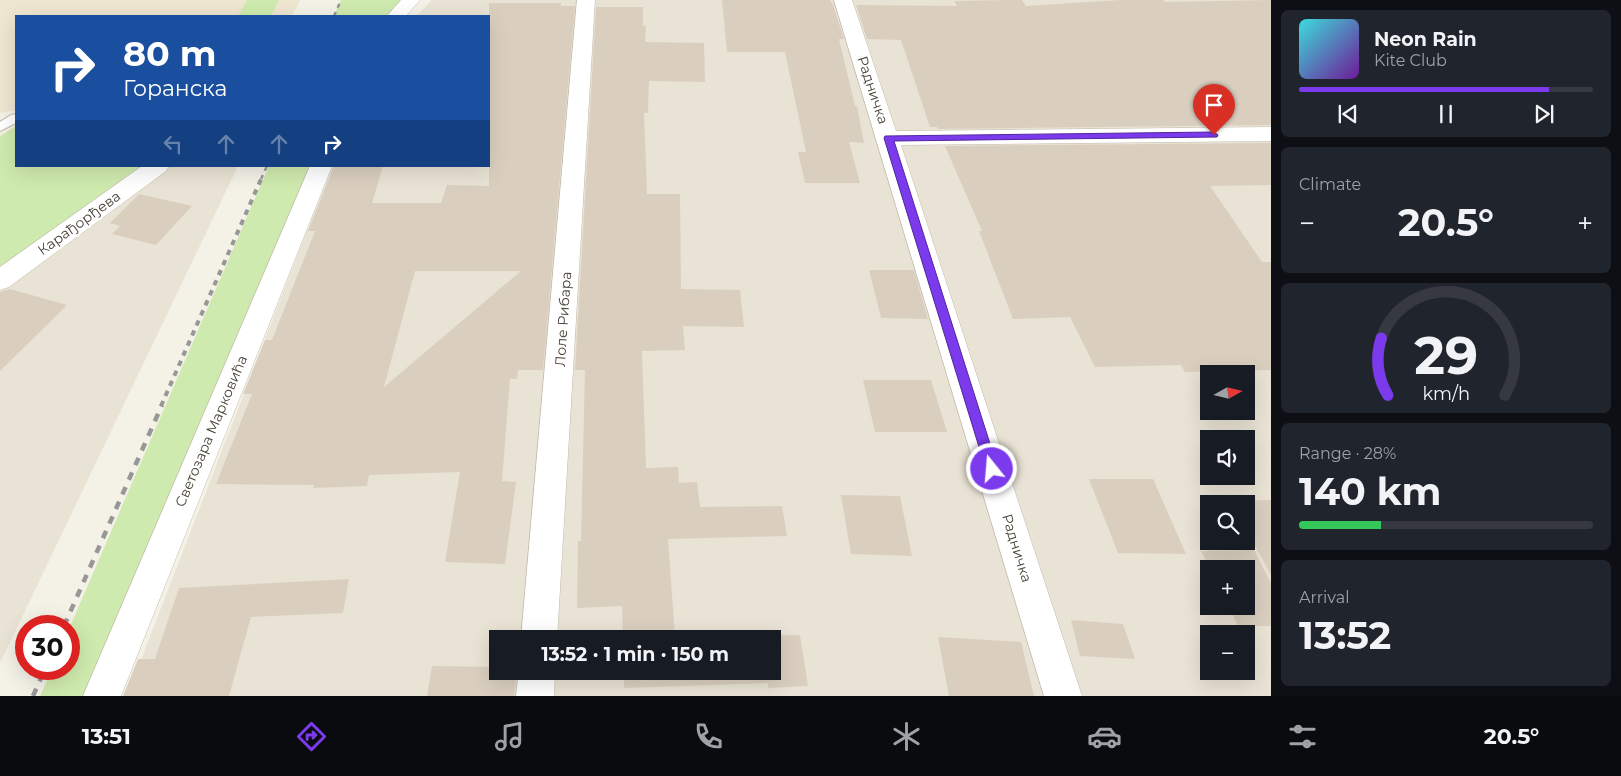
<!DOCTYPE html>
<meta charset="utf-8">
<style>
body{margin:0;font-family:Montserrat,sans-serif;background:#20242c;color:#f1f3f6;height:100vh;display:flex;flex-direction:column;font-size:19px;white-space:nowrap}
*{box-sizing:border-box;margin:0}
p{font-size:16px;color:#9ea1a6}
.icon{flex:none;width:28px;height:28px;fill:none;stroke:currentColor;stroke-width:2;stroke-linecap:round;stroke-linejoin:round}
.map{position:relative;flex:1;overflow:hidden}
.drawer{display:flex;flex-direction:column;gap:10px;padding:10px;background:#0d0f14;width:350px}
.drawer>*{flex:none}
.top-card{position:absolute;left:15px;top:15px;width:475px;height:152px;border-radius:0px;box-shadow:0 5px 20px #0002;background:#1a4fa0;color:#fff;overflow:hidden}
.needle{width:32px;rotate:82deg}
.tools{position:absolute;left:1200px;top:365px;display:grid;gap:10px}
.tools a{display:grid;place-items:center;width:55px;height:55px;border-radius:0px;background:#171b24;box-shadow:0 5px 20px #0002;font-size:25px}
.speed{position:absolute;left:15px;top:615px;display:flex;gap:10px;font-size:25px;font-weight:700;text-align:center}
.speed>*{display:grid;place-content:center;width:65px;height:65px;border-radius:50%;background:#171b24;box-shadow:0 5px 20px #0002;line-height:1}
.speed .limit{border:8px solid #d22;background:#fff;color:#111}
.pin{position:absolute;display:grid;place-items:center;width:42px;height:42px;color:#fff;margin:-51px -21px;border-radius:50% 50% 50% 0;rotate:-45deg;box-shadow:0 0 5px #0007}
.pin .icon{rotate:45deg}
.me{position:absolute;width:55px;margin:-28px;rotate:343deg;stroke-linejoin:round;filter:drop-shadow(0 0 4px #0008)}
.turn{display:flex;align-items:center;gap:18px;height:105px;padding:0 25px;font-size:22px}
.turn .icon{width:65px;height:65px;stroke-width:2.5}
.turn b{display:block;font-size:35px;line-height:42px}
.lanes{display:flex;align-items:center;height:48px;padding:0 25px;background:#0003;justify-content:center;gap:25px;direction:ltr}
.lanes .off{opacity:.35}
.big{font-size:38px;font-weight:700;line-height:1.1}
.drawer .tile{flex:1;display:flex;flex-direction:column;justify-content:center;gap:8px;min-width:0;padding:0 18px;border-radius:8px;background:#20242c}
.drawer .dial{align-items:center;gap:0}
.dial svg{height:130px;overflow:visible;fill:none;stroke:#363941;stroke-width:7;stroke-linecap:round;text-anchor:middle}
.dial text{fill:#f1f3f6;stroke:none}
.song{display:flex;align-items:center;gap:15px}
.cover{width:60px;height:60px;border-radius:8px;background:linear-gradient(135deg,hsl(180 70% 55%),hsl(280 70% 35%))}
.played{height:5px;border-radius:2px;background:linear-gradient(90deg,#7c3aed 85%,#363941 85%)}
.keys{display:flex;justify-content:space-around;direction:ltr}
.heat{display:flex;justify-content:space-between;align-items:center;font-size:28px;direction:ltr}
.charge{height:8px;border-radius:4px;background:linear-gradient(90deg,#34c759 28%,#363941 0)}
.trip{position:absolute;left:489px;top:630px;width:292px;height:50px;border-radius:0px;background:#171b24;box-shadow:0 5px 20px #0002;font-weight:700;line-height:50px;text-align:center}
.tab-bar{display:flex;height:80px;justify-content:space-around;align-items:center;background:#090b0e;color:#9ea1a6}
.tab-bar .icon{width:35px;height:35px}
.tab-bar .active{color:#7c3aed}
.tab-bar b{font-size:22px;color:#f1f3f6}
main{display:flex;flex:1;min-height:0}
.map>svg:first-child{display:block}
.residential{fill:#e9e3d5;fill-rule:evenodd}
.education{fill:#eee6d1}
.green{fill:#cfeaae}
.building{fill:#dacfbf;fill-rule:evenodd}
.lines{fill:none;stroke-linecap:round;stroke-linejoin:round}
.lane-casing{stroke:#c3bbac;stroke-width:2}
.street-casing{stroke:#c3bbac;stroke-width:1}
.lane{fill:#fff;fill-rule:evenodd}
.street{fill:#fff;fill-rule:evenodd}
.rail-far2{stroke:#979797;stroke-width:2.5;stroke-dasharray:4.5 4.5;stroke-linecap:butt}
.rail-far1{stroke:#979797;stroke-width:4;stroke-dasharray:5.5 5.5;stroke-linecap:butt}
.rail{stroke:#979797;stroke-width:4.5;stroke-dasharray:8 8;stroke-linecap:butt}
.route{fill:#7c3aed;stroke:#51269a}
.labels{text-anchor:middle;dominant-baseline:central;stroke-width:5;stroke-linejoin:round;paint-order:stroke}
.street-label{font-size:14px;fill:#484136;stroke:#fff}
</style>
<main>
<div class="map">
<svg width="1271" height="696" viewBox="0 0 1271 696">
<rect width="100%" height="100%" fill="#f4f1e7"/>
<g class="residential">
<path d="M432,0H1271V696H127L332,166H489V16H417ZM1209,374H1246V411H1209ZM1209,439H1246V476H1209ZM1209,504H1246V541H1209ZM1209,569H1246V606H1209ZM1209,634H1246V671H1209ZM498,639H772V671H498Z"/>
<path d="M170,166H238L0,663V286Z"/>
</g>
<path class="education" d="M0,0H300L292,16H16V110L0,113Z"/>
<g class="green">
<path d="M247,0H279L271,16H238Z"/>
<path d="M341,0H420L405,16H334Z"/>
<path d="M16,126V166H146L0,270V136Z"/>
<path d="M269,166H319L103,696H40L52,669H69V629Z"/>
</g>
<g class="building">
<path d="M722,0H830L833,5L844,39H839L855,106H857L864,143L849,142L860,183H805L798,152H806L785,52H727Z"/>
<path d="M1010,0H1022L1026,6L1120,0H1163L1165,2L1271,0V125L938,129L937,127H930L901,40L867,39L856,5L957,6L954,1Z"/>
<path d="M489,3H561V6H575L543,370H518L517,379H510L502,481L516,482L505,564L445,562L460,472L369,475L367,486L313,488L314,485L216,484L252,394H243L265,340H272L315,231H308L334,166H383L372,203H441L447,185L489,186ZM415,271H521L384,387Z"/>
<path d="M596,7H643V26H646L645,42L704,43L705,82L649,81L648,113H644L647,194H680L681,289L740,290L744,327L683,326L685,350L642,351L646,468L678,467L679,483L697,482L700,507L782,506L787,536L668,539L675,636L713,635V637L800,635L808,686L768,688V683L624,688V671H772V639H623L622,606L577,608L578,541H581L585,370H575Z"/>
<path d="M1271,143V185L1210,186L1262,262H1271V370L1185,372L1181,365L1095,367L1070,317L1013,319L979,231H982L945,146Z"/>
<path d="M139,194L192,206L156,245L112,234L120,226L110,223Z"/>
<path d="M869,270H914L928,319L881,318Z"/>
<path d="M10,289L67,305L0,371V292Z"/>
<path d="M863,380H931L947,432H875Z"/>
<path d="M1089,479H1153L1186,554L1118,553Z"/>
<path d="M841,495L900,496L912,556L851,554Z"/>
<path d="M1271,500V575L1246,529V504H1233L1231,501Z"/>
<path d="M1254,550L1271,583V626H1238L1229,606H1246V569H1210L1201,551Z"/>
<path d="M349,579L343,613L251,617L229,696H123L138,659H155L179,588Z"/>
<path d="M1071,620L1123,624L1135,659L1080,656Z"/>
<path d="M938,637L1021,642L1034,696H949Z"/>
<path d="M432,666L498,667V671H517L514,696H427Z"/>
</g>
<g class="lines">
<defs>
<path id="lane" d="M16,114V123L0,131V122L11,115Z"/>
<g id="street">
<path d="M401,0H420L406,16H387Z"/>
<path d="M577,0H595L557,639H521Z"/>
<path d="M834,0H852L896,131L1271,127V141L901,145L1082,696H1044Z"/>
<path d="M142,166H169L166,171L9,287L0,290V267Z"/>
<path d="M310,166H332L121,696H83Z"/>
<path d="M519,671H555L554,696H516Z"/>
</g>
</defs>
<use href="#lane" class="lane-casing"/>
<use href="#street" class="street-casing"/>
<use href="#lane" class="lane"/>
<use href="#street" class="street"/>
<g class="rail-far2">
<path d="M334,16L341,0"/>
<path d="M261,179L267,166"/>
</g>
<path class="rail-far1" d="M161,406L262,177"/>
<g class="rail">
<path d="M64,626L162,405"/>
<path d="M33,696L45,669"/>
</g>
</g>
<path class="route" d="M1214,132L1218,135L1217,137L894,141L998,469L996,473L992,474L987,473L884,138L885,136Z"/>
<g class="labels">
<g class="street-label">
<text transform="translate(873 90) rotate(72)">Радничка</text>
<text transform="translate(79 223) rotate(-36)">Карађорђева</text>
<text transform="translate(563 319) rotate(-86)">Лоле Рибара</text>
<text transform="translate(211 431) rotate(-67)">Светозара Марковића</text>
<text transform="translate(1017 548) rotate(73)">Радничка</text>
</g>
</g>
</svg>
<div class="tools">
<a><svg class="needle" viewBox="-14 -14 28 28"><path d="M0-13l5 13h-10z" fill="#e53935"/><path d="M0 13l5-13h-10z" fill="#9ea1a6"/></svg></a>
<a><svg class="icon" aria-label="sound" viewBox="0 0 24 24"><path d="M4 9h4l5-4v14l-5-4H4zM17 9q2 3 0 6"/></svg></a>
<a><svg class="icon" aria-label="search" viewBox="0 0 24 24"><circle cx="10" cy="10" r="6"/><path d="M15 15l6 6"/></svg></a>
<a>+</a>
<a>−</a>
</div>
<div class="speed"><div class="limit">30</div></div>
<div class="pin" style="left:1214px;top:135px;background:#d93025"><svg class="icon" aria-label="arrive" viewBox="0 0 24 24"><path d="M6 21V4h12l-3 4 3 4H6"/></svg></div>
<svg class="me" style="left:992px;top:469px" viewBox="-20 -20 40 40"><circle r="17" fill="#7c3aed" stroke="#fff" stroke-width="3"/><path d="M0-11L8 9 0 5-8 9z" fill="#fff"/></svg>
<div class="trip">13:52 · 1 min · 150 m</div>
<div class="top-card">
<div class="turn"><svg class="icon" aria-label="right" viewBox="0 0 24 24"><path d="M7 20v-9h11M14 6l5 5-5 5"/></svg><div><b>80 m</b>Горанска</div></div>
<div class="lanes"><svg class="icon off" aria-label="left" viewBox="0 0 24 24"><path d="M17 20v-9H6M10 6l-5 5 5 5"/></svg><svg class="icon off" aria-label="ahead" viewBox="0 0 24 24"><path d="M12 20V5M6 11l6-6 6 6"/></svg><svg class="icon off" aria-label="ahead" viewBox="0 0 24 24"><path d="M12 20V5M6 11l6-6 6 6"/></svg><svg class="icon" aria-label="right" viewBox="0 0 24 24"><path d="M7 20v-9h11M14 6l5 5-5 5"/></svg></div>
</div>
</div>
<section class="drawer">
<div class="tile">
<div class="song"><i class="cover"></i><div><b>Neon Rain</b><p>Kite Club</p></div></div>
<div class="played"></div>
<div class="keys"><svg class="icon" aria-label="previous" viewBox="0 0 24 24"><path d="M18 5L8 12l10 7zM5 5v14"/></svg><svg class="icon" aria-label="pause" viewBox="0 0 24 24"><path d="M8 5v14M16 5v14"/></svg><svg class="icon" aria-label="next" viewBox="0 0 24 24"><path d="M6 5l10 7-10 7zM19 5v14"/></svg></div>
</div>
<div class="tile"><p>Climate</p>
<div class="heat"><a>−</a><b class="big">20.5°</b><a>+</a></div>
</div>
<div class="tile dial"><svg viewBox="0 0 100 80">
<path d="M14 69A42 42 0 1 1 86 69"/>
<path d="M14 69A42 42 0 0 1 10 34" stroke="#7c3aed"/>
<text x="50" y="56" font-size="32" font-weight="700">29</text>
<text x="50" y="72" font-size="11">km/h</text>
</svg></div>
<div class="tile"><p>Range · 28%</p><b class="big">140 km</b><div class="charge"></div></div>
<div class="tile"><p>Arrival</p><b class="big">13:52</b></div>
</section>
</main>
<nav class="tab-bar">
<b>13:51</b>
<svg class="icon active" aria-label="directions" viewBox="0 0 24 24"><path d="M12 3l9 9-9 9-9-9zM9 14v-3h6M13 9l2 2-2 2"/></svg>
<svg class="icon" aria-label="music" viewBox="0 0 24 24"><path d="M9 18V5l10-2v13"/><circle cx="6" cy="18" r="3"/><circle cx="16" cy="16" r="3"/></svg>
<svg class="icon" aria-label="phone" viewBox="0 0 24 24"><path d="M5 4h4l2 5-3 2q2 4 5 5l2-3 5 2v4C11 20 4 13 5 4z"/></svg>
<svg class="icon" aria-label="climate" viewBox="0 0 24 24"><path d="M12 3v18M4 7l16 10M4 17L20 7"/></svg>
<svg class="icon" aria-label="car" viewBox="0 0 24 24"><path d="M5 17H2v-5l4-1 3-4h7l3 4 3 1v5h-3M9 17h6M6 11h13"/><circle cx="7" cy="17" r="2"/><circle cx="17" cy="17" r="2"/></svg>
<svg class="icon" aria-label="filters" viewBox="0 0 24 24"><path d="M4 7h16M4 17h16"/><circle cx="9" cy="7" r="2"/><circle cx="15" cy="17" r="2"/></svg>
<b>20.5°</b>
</nav>
